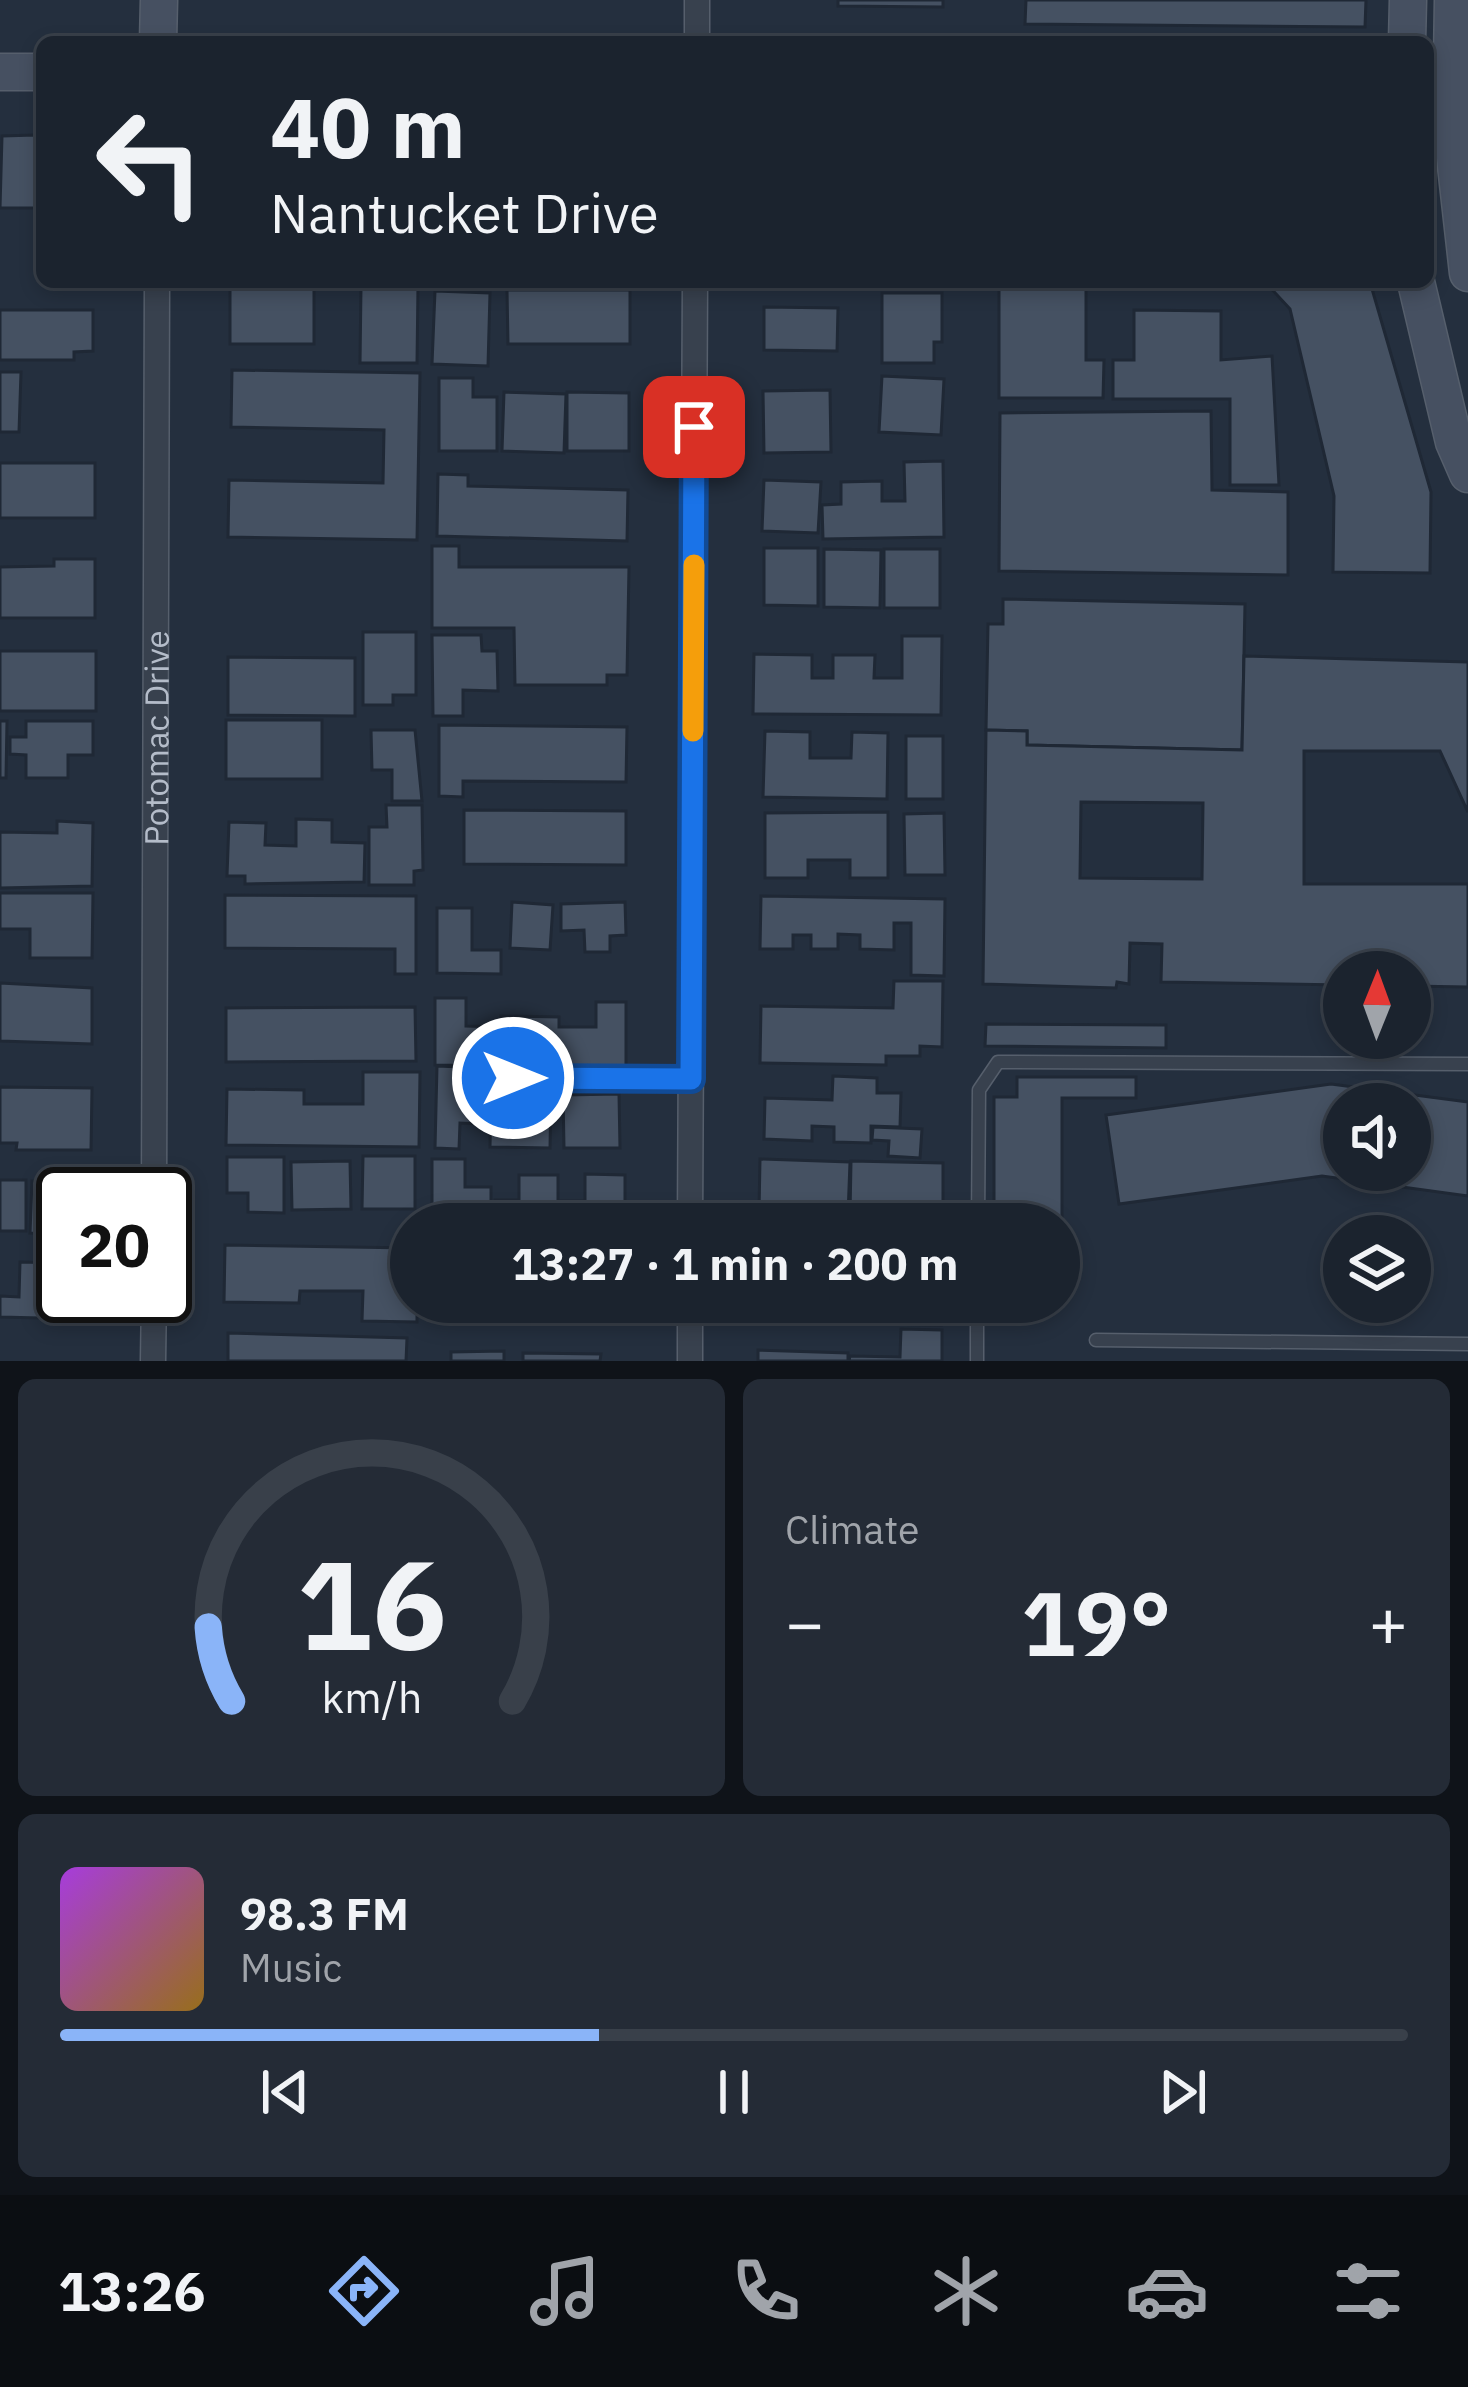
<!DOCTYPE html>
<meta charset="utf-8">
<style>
body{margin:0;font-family:"IBM Plex Sans",sans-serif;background:#242b36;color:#f1f3f6;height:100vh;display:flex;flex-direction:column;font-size:45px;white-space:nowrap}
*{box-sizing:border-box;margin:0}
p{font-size:39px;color:#a0a4aa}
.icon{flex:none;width:66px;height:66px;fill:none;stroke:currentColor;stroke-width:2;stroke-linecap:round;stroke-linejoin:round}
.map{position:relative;height:1361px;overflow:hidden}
.side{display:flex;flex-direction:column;gap:18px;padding:18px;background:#0f1319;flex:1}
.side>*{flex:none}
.guide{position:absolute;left:36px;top:36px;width:1398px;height:252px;border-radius:18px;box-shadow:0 6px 18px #0003,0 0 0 3px #39404a;background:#1b232e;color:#f1f3f6;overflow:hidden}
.needle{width:78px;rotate:1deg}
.buttons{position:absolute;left:1323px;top:951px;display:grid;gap:24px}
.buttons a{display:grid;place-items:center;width:108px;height:108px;border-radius:50%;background:#1b232e;box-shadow:0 6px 18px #0003,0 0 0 3px #39404a;font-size:60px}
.speed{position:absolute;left:36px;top:1167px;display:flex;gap:24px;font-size:60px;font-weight:700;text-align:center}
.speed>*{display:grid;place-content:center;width:156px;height:156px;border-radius:50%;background:#1b232e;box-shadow:0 6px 18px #0003,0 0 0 3px #39404a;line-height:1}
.speed .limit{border:6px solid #111;border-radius:18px;background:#fff;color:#111}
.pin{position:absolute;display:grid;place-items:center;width:102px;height:102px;color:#fff;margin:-51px;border-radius:24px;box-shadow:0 6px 18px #0006}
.me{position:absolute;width:132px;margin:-66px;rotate:90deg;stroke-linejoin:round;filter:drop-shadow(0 0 9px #0008)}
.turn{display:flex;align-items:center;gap:42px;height:252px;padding:0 36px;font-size:54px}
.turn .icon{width:156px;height:156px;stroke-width:2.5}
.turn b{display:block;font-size:84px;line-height:102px}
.big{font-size:90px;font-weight:700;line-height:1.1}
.side .tile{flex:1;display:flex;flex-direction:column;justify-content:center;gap:18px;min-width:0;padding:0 42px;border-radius:18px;background:#242b36}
.side .dial{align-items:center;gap:0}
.dial svg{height:312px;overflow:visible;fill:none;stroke:#39404a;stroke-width:7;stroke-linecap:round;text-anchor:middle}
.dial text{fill:#f1f3f6;stroke:none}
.song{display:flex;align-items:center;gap:36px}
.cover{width:144px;height:144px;border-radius:18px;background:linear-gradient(135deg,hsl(280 70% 55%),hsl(40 70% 35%))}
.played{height:12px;border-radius:6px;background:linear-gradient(90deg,#8ab4f8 40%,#39404a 40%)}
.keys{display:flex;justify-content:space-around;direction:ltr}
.heat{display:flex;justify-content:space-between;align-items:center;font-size:66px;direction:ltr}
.side .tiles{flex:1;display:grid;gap:18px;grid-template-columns:1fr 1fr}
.tile:last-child{grid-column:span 2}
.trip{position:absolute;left:390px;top:1203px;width:690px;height:120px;border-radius:60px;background:#1b232e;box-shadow:0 6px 18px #0003,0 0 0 3px #39404a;font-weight:700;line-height:120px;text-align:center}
.menu{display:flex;height:192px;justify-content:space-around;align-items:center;background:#0b0e12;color:#a0a4aa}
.menu .icon{width:84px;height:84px}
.menu .selected{color:#8ab4f8}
.menu b{font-size:54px;color:#f1f3f6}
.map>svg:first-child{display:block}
.building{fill:#455162;stroke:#1f2835;stroke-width:3;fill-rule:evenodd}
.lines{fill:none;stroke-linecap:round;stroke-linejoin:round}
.lane-casing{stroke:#565f6c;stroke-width:15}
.street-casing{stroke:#565f6c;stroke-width:27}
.secondary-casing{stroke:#565f6c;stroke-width:39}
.path{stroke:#44595c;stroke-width:4.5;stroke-dasharray:9 9;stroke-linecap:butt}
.lane{stroke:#38414e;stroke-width:12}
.street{stroke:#38414e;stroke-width:24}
.secondary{stroke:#465061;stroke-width:36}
.route-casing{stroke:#114b97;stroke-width:30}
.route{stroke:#1a73e8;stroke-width:21}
.slow{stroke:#f59e0b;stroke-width:21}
.labels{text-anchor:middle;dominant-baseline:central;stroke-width:12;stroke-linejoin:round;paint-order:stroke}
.street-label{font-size:33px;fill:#b4bcc9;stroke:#1d2633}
</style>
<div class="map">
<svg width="1468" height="1361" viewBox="0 0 1468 1361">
<rect width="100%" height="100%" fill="#242f3e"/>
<g class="building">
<path d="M838,0H943V7L838,6Z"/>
<path d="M1026,0H1366L1365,27L1025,24Z"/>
<path d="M35,135V208H0L2,136Z"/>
<path d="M999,282H1086V360H1104L1103,398H999Z"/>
<path d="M1265,282H1370L1431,492L1430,573L1333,572L1334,496L1290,309Z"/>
<rect x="230" y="286" width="84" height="58"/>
<path d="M361,286H418L417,363H360Z"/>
<path d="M507,290H630V344H508Z"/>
<path d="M435,291L490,293L488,366L432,364Z"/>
<path d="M882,293H942V342H934V363H882Z"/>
<path d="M764,307L838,308L837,351L764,350Z"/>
<path d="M0,310H93V351L74,352V360H0Z"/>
<path d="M1134,310L1221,311V360L1272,356L1279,485H1230V399H1113V360H1134Z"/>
<path d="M232,370L420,373L417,540L228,537L229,480L383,483L384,430L231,427Z"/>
<path d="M0,372H21L19,432H0Z"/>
<path d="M882,376L944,379L941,435L879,432Z"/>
<path d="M439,378H473V397H497V451H439Z"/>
<path d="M830,390L831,452L764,453L763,391Z"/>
<path d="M504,392L566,394L564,453L502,451Z"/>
<path d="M567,392L629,393V451H567Z"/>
<path d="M1211,411L1212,490L1288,492V575L999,571L1000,413Z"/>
<path d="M943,461L944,537L823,539L822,505L841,504V482L882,481V501H905L904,462Z"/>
<rect x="0" y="463" width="95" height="55"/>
<path d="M438,474L468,475V486L628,490L627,541L437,536Z"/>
<path d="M764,480L821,482L818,533L762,531Z"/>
<path d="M432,546H459V567H629L627,675H607V685H515L514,628H432Z"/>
<path d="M764,548H818V606L764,605Z"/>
<path d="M824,549L881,550L880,608L824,607Z"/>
<rect x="884" y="549" width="56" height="59"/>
<path d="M54,559H95V618H0V567L54,566Z"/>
<path d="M1003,599L1245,604L1242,750L1027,745V731L986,730L988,624H1003Z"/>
<path d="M363,632H416V695H393V705H363Z"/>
<path d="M432,635H481L482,651H497L498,691L463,690V716H433Z"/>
<path d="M902,636H942L941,715L753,714L754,654L812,655V678H833V655H875L874,678H902Z"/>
<rect x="0" y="651" width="96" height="60"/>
<path d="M1244,656L1468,662V812L1440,751H1304V884H1468V987L1410,986V972H1344V985L1161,982L1162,944L1130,943L1129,984L1117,982L1116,988L983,984L986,730L1027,731V745L1242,750ZM1081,802L1203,803L1202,879L1080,878Z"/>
<path d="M228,657L355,658V716L228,715Z"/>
<rect x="226" y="720" width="96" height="59"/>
<path d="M0,721H7L6,778H0Z"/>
<path d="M26,721H93V755H68V778H26V755L10,754V737H26Z"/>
<path d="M439,725L627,727L626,782L463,781V797L439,796Z"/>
<path d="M371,730H415L422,801H392V770H372Z"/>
<path d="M765,731L810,732V758H851L852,732L888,733L887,799L763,797Z"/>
<rect x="906" y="736" width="37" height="63"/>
<path d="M386,805H422L423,870L414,871V885H369V827H387Z"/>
<path d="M464,810L626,811V865L464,864Z"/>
<path d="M888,812V878H850V860H808V878H765V813Z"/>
<path d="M944,813L945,875H905L904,814Z"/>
<path d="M296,819L332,820V842L365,843L364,882L245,884V876H227L229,822L266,823L265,845L296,846Z"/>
<path d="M57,821L93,823L92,886L0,888V832L57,833Z"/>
<path d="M0,893H93L92,958H30V929H0Z"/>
<path d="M225,895L416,896V974H395V949L225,948Z"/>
<path d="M761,896L945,899L944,976L911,975V923H894V950L860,949V935L838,934V949H811V935H793V949H760Z"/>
<path d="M512,902L553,905L550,950L510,948Z"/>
<path d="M625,902L626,935L610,936V952H585L584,930L561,931V904Z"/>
<path d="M437,908H472V950H501V974L437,973Z"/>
<path d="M894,981H943L942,1047L920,1046V1056H886V1065L760,1063L761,1006L893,1008Z"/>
<path d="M0,983L92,988V1044L0,1041Z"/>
<path d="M435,998H466V1026L501,1027V1016L559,1017V1027H596V1002H626V1066L435,1065Z"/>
<path d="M415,1007L416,1061L226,1062V1008Z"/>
<path d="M986,1024L1166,1025V1048L985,1046Z"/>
<path d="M437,1066L486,1068L484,1124L460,1123L459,1149L435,1148Z"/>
<path d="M363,1072H420L419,1147L226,1145L227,1089L304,1090V1104H363Z"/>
<path d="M833,1076L877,1078V1093H901L900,1127L871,1126V1143L834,1142V1127L812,1126V1141L764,1139L765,1098L832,1100Z"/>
<path d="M1017,1077H1136V1098H1062V1240L1059,1224H994V1097H1017Z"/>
<path d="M1331,1084L1468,1102V1196L1322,1176L1119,1204L1106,1115ZM1344,1104H1410V1170H1344Z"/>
<path d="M0,1087L92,1088L91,1150H16L17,1143H0Z"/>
<path d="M491,1093L551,1094L550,1148L490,1147Z"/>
<path d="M619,1094L620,1148H564L563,1095Z"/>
<path d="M873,1127L922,1129L920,1158L888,1156L889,1141L872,1140Z"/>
<path d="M363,1156H415V1209H362Z"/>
<path d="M227,1157H284V1213L248,1212V1193H227Z"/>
<path d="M432,1159H465V1187H491V1224H432Z"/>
<path d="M760,1159L850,1162L848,1215L759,1212Z"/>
<path d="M350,1161L351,1209L292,1210L291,1162Z"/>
<path d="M851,1161L943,1163V1224H901V1215L850,1214Z"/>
<path d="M55,1172L94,1174V1194H63V1234L30,1233L32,1181H55Z"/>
<path d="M585,1174L625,1175V1224H561V1201H585Z"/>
<path d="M519,1175H558V1224H494L495,1200H519Z"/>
<rect x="0" y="1180" width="26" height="51"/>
<path d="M225,1245L411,1248V1302H417V1322L362,1321L363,1291H300L299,1303L224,1302Z"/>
<path d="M20,1262L63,1263V1296H81V1319L0,1317V1296L19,1297Z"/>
<rect x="431" y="1302" width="61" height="19"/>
<path d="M503,1302H625V1309L503,1307Z"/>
<path d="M870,1302H942L941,1325L869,1324Z"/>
<path d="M994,1302H1040V1311L994,1310Z"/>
<path d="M901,1329L942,1330V1361H849L850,1356L900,1357Z"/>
<path d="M228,1333L407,1338L406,1361H228Z"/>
<path d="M758,1350L848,1353V1361H758Z"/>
<path d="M504,1351V1361H451V1352Z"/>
<path d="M523,1353L601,1354L600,1361H523Z"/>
</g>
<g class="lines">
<defs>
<g id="lane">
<path d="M513,1078L691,1079"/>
<path d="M978,1224L979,1090L998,1062L1468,1064"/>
<path d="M1096,1340L1468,1344"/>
<path d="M977,1361V1302"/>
</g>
<g id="street">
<path d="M697,42V0"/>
<path id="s1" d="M154,1194L157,282"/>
<path d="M690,1224L695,282"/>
<path d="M153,1361L154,1296"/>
<path d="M690,1361V1302"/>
</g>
<g id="secondary">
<path d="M1453,0L1451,121L1468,273"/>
<path d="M158,42L159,0"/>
<path d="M1407,42L1408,0"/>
<path d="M0,72H42"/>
<path d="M1416,282L1454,442L1468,474"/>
</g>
</defs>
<use href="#lane" class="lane-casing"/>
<use href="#street" class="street-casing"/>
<use href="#secondary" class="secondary-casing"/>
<path class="path" d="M1197,42V26"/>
<use href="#lane" class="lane"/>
<use href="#street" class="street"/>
<use href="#secondary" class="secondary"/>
</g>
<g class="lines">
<defs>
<path id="route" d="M513,1078L691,1079L694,427"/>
</defs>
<use href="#route" class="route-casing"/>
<use href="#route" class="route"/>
<path class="slow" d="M693,731L694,565"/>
</g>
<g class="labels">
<g class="street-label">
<text stroke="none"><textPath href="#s1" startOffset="456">Potomac Drive</textPath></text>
</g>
</g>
</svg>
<div class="buttons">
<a><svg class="needle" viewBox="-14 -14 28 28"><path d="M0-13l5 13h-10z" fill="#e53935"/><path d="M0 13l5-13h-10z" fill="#a0a4aa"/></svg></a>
<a><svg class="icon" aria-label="sound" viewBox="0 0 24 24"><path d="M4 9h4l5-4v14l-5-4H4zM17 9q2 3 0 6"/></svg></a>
<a><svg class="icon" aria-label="layers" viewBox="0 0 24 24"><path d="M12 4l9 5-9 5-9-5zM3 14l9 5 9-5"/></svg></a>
</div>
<div class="speed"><div class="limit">20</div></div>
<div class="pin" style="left:694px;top:427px;background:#d93025"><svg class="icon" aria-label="arrive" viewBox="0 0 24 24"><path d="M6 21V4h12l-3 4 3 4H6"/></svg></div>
<svg class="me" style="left:513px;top:1078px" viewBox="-20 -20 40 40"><circle r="17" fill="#1a73e8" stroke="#fff" stroke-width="3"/><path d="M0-11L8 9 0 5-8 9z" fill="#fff"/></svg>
<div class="trip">13:27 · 1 min · 200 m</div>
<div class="guide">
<div class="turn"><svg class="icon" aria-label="left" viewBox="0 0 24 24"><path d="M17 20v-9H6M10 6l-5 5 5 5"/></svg><div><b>40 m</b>Nantucket Drive</div></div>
</div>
</div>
<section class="side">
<div class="tiles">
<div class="tile dial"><svg viewBox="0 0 100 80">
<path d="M14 69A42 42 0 1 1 86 69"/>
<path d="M14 69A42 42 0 0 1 8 50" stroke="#8ab4f8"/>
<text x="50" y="56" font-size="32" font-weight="700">16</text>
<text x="50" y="72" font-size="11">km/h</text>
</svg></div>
<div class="tile"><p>Climate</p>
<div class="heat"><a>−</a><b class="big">19°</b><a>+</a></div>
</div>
<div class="tile">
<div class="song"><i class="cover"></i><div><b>98.3 FM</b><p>Music</p></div></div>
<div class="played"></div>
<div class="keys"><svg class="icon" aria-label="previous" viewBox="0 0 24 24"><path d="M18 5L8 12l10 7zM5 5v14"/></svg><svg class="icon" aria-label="pause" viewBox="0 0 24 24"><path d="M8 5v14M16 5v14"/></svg><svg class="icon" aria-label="next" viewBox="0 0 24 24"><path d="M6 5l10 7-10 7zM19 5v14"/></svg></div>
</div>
</div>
</section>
<nav class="menu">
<b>13:26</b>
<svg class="icon selected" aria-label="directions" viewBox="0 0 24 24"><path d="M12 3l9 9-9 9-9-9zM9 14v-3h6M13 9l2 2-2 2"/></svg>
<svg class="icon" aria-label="music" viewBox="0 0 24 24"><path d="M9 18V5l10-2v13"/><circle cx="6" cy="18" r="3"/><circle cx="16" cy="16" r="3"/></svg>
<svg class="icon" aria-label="phone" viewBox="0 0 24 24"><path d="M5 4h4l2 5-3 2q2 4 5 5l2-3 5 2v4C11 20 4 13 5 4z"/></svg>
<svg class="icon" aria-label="climate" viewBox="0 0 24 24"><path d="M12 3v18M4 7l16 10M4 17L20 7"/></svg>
<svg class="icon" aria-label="car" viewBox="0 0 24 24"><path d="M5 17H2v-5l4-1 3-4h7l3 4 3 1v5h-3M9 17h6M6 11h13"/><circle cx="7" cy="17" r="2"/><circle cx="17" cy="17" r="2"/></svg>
<svg class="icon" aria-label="filters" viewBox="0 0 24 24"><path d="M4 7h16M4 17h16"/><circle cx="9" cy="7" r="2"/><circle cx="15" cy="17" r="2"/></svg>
</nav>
